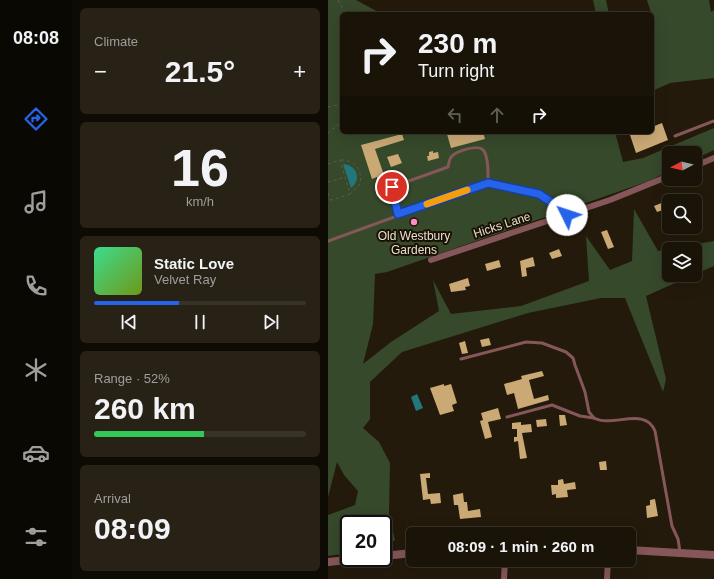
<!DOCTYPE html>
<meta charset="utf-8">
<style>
body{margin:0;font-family:Helvetica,sans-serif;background:#272116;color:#f1f3f6;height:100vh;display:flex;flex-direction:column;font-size:15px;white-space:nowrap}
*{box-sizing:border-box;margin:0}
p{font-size:13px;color:#9f9e9c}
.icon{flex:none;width:22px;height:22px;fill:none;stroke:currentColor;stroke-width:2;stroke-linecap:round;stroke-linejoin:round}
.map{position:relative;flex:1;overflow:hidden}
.panel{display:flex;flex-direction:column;gap:8px;padding:8px;background:#0e0b04;width:256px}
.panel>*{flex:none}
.banner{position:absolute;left:12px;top:12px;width:314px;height:122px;border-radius:6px;box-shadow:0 4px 16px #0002,0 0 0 1px #383329;background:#1a1408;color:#f1f3f6;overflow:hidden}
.needle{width:26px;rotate:263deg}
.buttons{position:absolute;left:334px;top:146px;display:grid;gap:8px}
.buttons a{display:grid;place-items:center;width:40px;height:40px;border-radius:6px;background:#1a1408;box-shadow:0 4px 16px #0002,0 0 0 1px #383329;font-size:20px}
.speed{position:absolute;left:12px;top:515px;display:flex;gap:8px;font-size:20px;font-weight:700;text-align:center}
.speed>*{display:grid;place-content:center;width:52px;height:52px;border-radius:50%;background:#1a1408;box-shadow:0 4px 16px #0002,0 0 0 1px #383329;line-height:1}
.speed .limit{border:2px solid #111;border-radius:6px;background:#fff;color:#111}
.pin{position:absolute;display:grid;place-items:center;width:34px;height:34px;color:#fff;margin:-17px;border:2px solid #fff;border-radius:50%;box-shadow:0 1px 4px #0007}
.me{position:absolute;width:44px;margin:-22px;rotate:311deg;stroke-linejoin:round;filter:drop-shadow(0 0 3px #0008)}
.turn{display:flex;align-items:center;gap:14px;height:84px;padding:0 12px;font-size:18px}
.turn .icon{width:52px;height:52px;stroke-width:2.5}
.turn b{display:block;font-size:28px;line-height:34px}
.lanes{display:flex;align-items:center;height:38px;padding:0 12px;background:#0003;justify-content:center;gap:20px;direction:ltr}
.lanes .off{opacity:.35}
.big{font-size:30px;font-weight:700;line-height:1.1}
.panel .widget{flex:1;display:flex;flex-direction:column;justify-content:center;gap:6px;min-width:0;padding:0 14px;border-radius:6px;background:#272116}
.panel .dial{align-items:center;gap:0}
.dial b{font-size:52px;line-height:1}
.song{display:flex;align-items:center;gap:12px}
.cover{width:48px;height:48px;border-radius:6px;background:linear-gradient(135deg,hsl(150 70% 55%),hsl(80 70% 35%))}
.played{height:4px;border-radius:2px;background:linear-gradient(90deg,#2563eb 40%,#383329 40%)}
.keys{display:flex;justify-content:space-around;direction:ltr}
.heat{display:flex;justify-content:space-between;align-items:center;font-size:22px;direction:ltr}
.charge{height:6px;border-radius:3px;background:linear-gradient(90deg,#34c759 52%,#383329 0)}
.trip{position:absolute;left:78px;top:527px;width:230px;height:40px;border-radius:6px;background:#1a1408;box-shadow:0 4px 16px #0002,0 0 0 1px #383329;font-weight:700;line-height:40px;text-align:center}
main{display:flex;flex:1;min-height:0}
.tab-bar{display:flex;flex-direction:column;width:72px;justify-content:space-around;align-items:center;background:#0a0803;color:#9f9e9c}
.tab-bar .icon{width:28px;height:28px}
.tab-bar .selected{color:#2563eb}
.tab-bar b{font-size:18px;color:#f1f3f6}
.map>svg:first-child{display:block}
.green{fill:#36492b}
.water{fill:#22777c}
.building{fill:#caa975}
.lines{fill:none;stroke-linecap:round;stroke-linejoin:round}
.path{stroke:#62594c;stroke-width:1;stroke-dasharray:3 3;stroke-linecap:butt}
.service{stroke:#85565a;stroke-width:3}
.minor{stroke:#85565a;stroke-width:6}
.tertiary{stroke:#85565a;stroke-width:8}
.route-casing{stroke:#184099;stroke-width:10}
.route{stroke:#2563eb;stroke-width:7}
.slow{stroke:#f59e0b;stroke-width:7}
.poi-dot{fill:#fc8fc2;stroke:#1a1103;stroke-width:1.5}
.labels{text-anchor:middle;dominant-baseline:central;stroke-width:4;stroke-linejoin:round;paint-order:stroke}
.street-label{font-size:12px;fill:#e7e0d6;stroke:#1a1103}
.poi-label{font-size:12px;fill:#e7e0d6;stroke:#1a1103}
</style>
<main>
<nav class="tab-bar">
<b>08:08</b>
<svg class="icon selected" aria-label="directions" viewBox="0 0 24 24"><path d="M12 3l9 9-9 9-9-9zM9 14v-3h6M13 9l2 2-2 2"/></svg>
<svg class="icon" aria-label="music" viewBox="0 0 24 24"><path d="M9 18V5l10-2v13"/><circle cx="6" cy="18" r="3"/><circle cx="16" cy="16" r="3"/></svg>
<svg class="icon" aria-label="phone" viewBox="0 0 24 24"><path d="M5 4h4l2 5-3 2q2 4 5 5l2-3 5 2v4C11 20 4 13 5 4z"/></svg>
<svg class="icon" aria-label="climate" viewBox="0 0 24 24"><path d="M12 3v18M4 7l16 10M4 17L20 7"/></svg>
<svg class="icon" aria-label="car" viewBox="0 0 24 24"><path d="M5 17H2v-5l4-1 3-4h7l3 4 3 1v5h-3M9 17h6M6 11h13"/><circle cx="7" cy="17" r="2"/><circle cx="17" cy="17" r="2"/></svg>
<svg class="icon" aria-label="filters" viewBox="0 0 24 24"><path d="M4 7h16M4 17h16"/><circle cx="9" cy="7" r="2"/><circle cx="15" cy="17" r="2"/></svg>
</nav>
<section class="panel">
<div class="widget"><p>Climate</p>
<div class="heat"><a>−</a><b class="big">21.5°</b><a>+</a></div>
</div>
<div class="widget dial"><b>16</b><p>km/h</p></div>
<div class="widget">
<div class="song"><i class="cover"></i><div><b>Static Love</b><p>Velvet Ray</p></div></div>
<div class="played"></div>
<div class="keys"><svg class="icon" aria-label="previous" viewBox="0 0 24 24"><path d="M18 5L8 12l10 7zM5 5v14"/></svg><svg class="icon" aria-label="pause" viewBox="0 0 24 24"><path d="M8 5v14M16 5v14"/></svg><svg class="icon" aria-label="next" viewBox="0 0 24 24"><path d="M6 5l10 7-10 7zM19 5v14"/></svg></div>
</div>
<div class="widget"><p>Range · 52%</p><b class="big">260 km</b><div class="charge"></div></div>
<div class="widget"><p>Arrival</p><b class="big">08:09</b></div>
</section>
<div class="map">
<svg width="386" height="579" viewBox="0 0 386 579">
<rect width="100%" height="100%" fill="#231a0b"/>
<g class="green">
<path d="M0,0H28L54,14H14V132H287L295,162L315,158L386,128V150L367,159V153H341V171L321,181L59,272L47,274L45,324L35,364L63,342L111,311L105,280L123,314L193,306L261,281L258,236L282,270L304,261L306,209L330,251L386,241V266L367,274V249H341V275H365L318,296L338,379L335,392L297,298H273L200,313L74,352L42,382V419L35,428L51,442L62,463L61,515L67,540L55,549V524H21V553L0,556V515L27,505L30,491L16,475L9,462L0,497Z"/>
<path d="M265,0H278L281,14H268Z"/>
<path d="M319,0H381L383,12L386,10V78L342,83L324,91V23L326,22Z"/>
</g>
<g class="water">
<path d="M15,164C29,165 34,179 23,188Z"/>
<path d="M89,394L95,408L88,411L83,397Z"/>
</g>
<g class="building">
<path d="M334,123L340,140L308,153L302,135L311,132H324V127Z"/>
<path d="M124,132H155L157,139L123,148L119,134Z"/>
<path d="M74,134L76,140L47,149L58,181L51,183L49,177L44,179L33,145Z"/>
<path d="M105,151V153L110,152L111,158L100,161L99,156H101V152Z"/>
<path d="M70,154L74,163L63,167L59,157Z"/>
<path d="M341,200V208L329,212L326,206Z"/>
<path d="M279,230L286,247L280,249L273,232Z"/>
<path d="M231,249L234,256L224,259L221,253Z"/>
<path d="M205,257L207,266L198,268L199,276L194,277L192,261Z"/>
<path d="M171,260L173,267L159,271L157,264Z"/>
<path d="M140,278L142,286L137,287L138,290L123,292L121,284Z"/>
<path d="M161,338L163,345L154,347L152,340Z"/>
<path d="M137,341L140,353L134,354L131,343Z"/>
<path d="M214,371L216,376L201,380L206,399L220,395L221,400L190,409L186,393L179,395L176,384L194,379L193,376Z"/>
<path d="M116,384V386L123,384L129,403L124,405L126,411L112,415L102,388Z"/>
<path d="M170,408L173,419L160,422L164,437L157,439L152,421L155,420L153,413Z"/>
<path d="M231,415H237L239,425L232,426Z"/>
<path d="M218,419L219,426L209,427L208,420Z"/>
<path d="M193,422V425L203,424L204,432L194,433L199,458L192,459L190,441L186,442V437H189V429H184V423Z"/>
<path d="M278,461L279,470H272L271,462Z"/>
<path d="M102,473V478H98L100,494L112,493L113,503L103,504L102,499L95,500L92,474Z"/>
<path d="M235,479L236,484L247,482L248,489L239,490L240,497L228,498V494L224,495L223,485H230V480Z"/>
<path d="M135,493L136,502H139L140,511L152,509L153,517L132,519L130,505H126L125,495Z"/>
<path d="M327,499L330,516L319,518L318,506L322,505V500Z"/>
</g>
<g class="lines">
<g class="path">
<path d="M10,0L18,14"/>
<path d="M0,107L14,104"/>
<path d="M0,133L14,122"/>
<path d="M13,160C27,160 35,170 32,184L22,194"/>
<path d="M0,164L12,160L22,194L0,201"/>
<path d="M0,182L17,177"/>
<path d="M0,193L2,200"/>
</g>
<g class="service">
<path d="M347,136L386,121"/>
<path d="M71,214L64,187L120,167C121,163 121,159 124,156C129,151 148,145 154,149C161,154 160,175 160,183"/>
<path d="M0,241L160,183L211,194L226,204L238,214"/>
<path d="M133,359L198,342L214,343L238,352L245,358L247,365L257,392L261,412L266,418C285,428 317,406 327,431L344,526L350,539L352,552"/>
<path d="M179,417L224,405L252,416L266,418"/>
</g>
<g class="minor">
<path d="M367,166L386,158"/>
<path d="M103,260L282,200L341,176"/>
<path d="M176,579L177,560"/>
<path d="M279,579L280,560"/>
</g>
<g class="tertiary">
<path d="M301,550L386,555"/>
<path d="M55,556L85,553"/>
<path d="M0,562L38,558"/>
</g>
</g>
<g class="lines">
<defs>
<path id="route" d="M64,187L70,214L160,183L211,194L226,204L239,215"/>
</defs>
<use href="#route" class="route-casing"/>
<use href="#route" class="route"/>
<path class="slow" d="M99,204L139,190"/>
</g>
<circle class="poi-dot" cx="86" cy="222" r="4"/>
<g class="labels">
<g class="street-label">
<text transform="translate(174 225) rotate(-18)">Hicks Lane</text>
</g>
<g class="poi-label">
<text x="86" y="236">Old Westbury<tspan x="86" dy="14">Gardens</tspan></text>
</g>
</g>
</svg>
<div class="buttons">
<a><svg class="needle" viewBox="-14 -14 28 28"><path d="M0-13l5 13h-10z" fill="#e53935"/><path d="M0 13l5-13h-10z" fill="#9f9e9c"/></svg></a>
<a><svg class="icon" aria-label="search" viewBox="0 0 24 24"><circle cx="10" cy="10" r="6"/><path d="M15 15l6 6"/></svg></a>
<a><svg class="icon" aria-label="layers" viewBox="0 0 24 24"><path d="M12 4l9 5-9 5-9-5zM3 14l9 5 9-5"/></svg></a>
</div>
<div class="speed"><div class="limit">20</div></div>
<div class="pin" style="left:64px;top:187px;background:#d93025"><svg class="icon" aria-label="arrive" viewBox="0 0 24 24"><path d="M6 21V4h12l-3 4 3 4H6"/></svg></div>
<svg class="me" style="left:239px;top:215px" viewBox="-20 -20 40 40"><circle r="19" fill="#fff"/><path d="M0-13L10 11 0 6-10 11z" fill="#2563eb"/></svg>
<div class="trip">08:09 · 1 min · 260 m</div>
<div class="banner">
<div class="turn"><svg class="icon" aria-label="right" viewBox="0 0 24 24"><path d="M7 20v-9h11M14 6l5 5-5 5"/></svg><div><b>230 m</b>Turn right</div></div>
<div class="lanes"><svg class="icon off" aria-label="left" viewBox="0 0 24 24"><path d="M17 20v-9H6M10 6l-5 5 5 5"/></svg><svg class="icon off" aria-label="ahead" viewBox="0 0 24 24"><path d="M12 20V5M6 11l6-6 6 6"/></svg><svg class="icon" aria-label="right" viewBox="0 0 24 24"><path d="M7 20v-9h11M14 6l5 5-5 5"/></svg></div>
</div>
</div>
</main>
